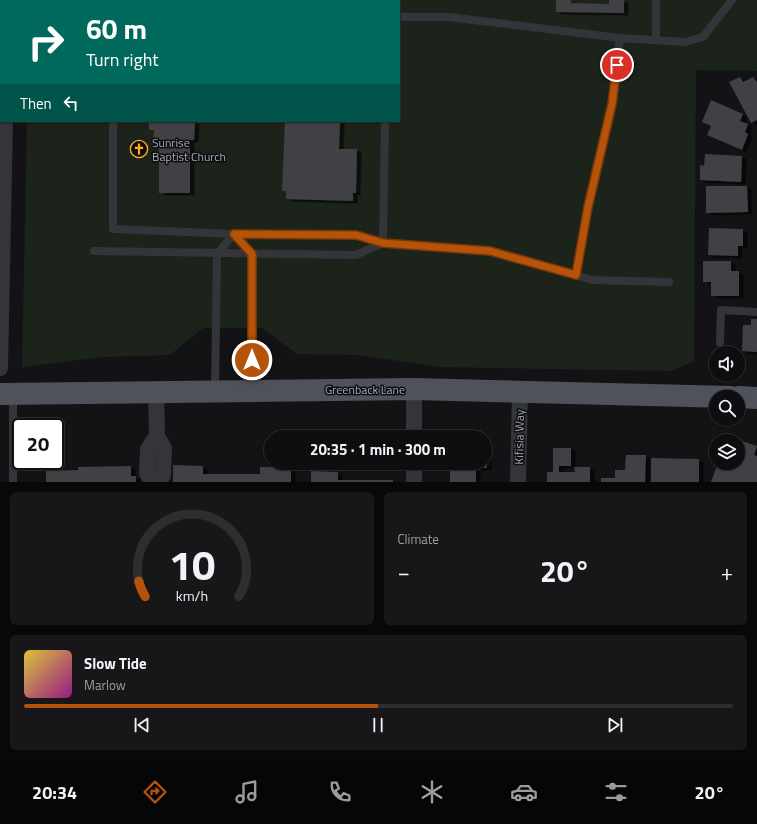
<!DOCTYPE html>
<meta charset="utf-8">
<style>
body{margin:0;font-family:"Titillium Web",sans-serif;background:#171719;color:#f1f3f6;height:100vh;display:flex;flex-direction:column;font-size:15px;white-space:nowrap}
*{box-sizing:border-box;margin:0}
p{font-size:13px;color:#9b9c9f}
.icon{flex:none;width:22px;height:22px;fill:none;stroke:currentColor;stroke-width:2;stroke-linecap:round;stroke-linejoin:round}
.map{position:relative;height:482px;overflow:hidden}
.details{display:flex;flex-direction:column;gap:10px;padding:10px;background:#080809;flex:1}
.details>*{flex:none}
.hud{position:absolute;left:0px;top:0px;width:400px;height:122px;box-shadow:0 1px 3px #0004,0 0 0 1px #2e2e30;background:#00695c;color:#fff;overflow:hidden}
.controls{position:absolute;left:709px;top:346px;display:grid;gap:8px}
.controls a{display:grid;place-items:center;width:36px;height:36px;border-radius:50%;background:#0e0e10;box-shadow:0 1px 3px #0004,0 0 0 1px #2e2e30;font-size:20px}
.speed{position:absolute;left:12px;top:418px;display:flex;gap:8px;font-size:20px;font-weight:700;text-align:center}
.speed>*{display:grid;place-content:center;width:52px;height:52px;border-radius:50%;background:#0e0e10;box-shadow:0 1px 3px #0004,0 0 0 1px #2e2e30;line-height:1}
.speed .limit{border:2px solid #111;border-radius:6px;background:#fff;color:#111}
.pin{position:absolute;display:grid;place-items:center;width:34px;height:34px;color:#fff;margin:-17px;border:2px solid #fff;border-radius:50%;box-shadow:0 1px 4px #0007}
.me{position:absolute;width:44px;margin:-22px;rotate:0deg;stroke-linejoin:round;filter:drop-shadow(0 0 3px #0008)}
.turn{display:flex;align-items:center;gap:14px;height:84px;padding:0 20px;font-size:18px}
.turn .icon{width:52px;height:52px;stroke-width:2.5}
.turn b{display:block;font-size:28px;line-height:34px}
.then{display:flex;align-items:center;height:38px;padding:0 20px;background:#0003;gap:8px;font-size:15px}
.big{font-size:30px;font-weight:700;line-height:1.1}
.details .widget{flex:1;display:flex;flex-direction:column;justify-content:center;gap:6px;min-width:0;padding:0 14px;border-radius:6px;background:#171719}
.details .dial{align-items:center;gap:0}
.dial svg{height:104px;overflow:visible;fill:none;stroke:#2e2e30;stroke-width:7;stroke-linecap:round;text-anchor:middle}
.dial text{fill:#f1f3f6;stroke:none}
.song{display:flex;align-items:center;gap:12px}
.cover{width:48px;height:48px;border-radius:6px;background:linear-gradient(135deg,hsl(50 70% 55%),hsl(310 70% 35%))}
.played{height:4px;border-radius:2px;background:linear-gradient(90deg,#b45309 50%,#2e2e30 50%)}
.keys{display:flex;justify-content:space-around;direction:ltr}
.heat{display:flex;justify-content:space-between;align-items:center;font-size:22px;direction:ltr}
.details .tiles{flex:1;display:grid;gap:10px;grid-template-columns:1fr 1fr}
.widget:last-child{grid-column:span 2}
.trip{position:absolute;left:264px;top:430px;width:228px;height:40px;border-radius:20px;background:#0e0e10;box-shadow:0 1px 3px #0004,0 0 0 1px #2e2e30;font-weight:700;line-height:40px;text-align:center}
.dock{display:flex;height:64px;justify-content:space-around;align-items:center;background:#060606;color:#9b9c9f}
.dock .icon{width:28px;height:28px}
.dock .selected{color:#b45309}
.dock b{font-size:18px;color:#f1f3f6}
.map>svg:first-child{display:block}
.green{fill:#1b231b}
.building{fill:#3f4045;filter:url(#shadow)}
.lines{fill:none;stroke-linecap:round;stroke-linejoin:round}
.lane{stroke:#34353a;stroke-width:8}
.street{stroke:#34353a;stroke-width:16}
.primary{stroke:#4f525a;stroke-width:22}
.route-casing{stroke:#753606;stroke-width:10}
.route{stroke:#b45309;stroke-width:7}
.labels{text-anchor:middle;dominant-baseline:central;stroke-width:3;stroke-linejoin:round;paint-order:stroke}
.poi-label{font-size:12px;fill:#a3aab7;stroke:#0e0e10;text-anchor:start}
.street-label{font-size:12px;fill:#a3aab7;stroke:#0e0e10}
</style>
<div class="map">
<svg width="757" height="482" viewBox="0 0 757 482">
<defs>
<filter id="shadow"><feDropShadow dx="4.5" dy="2.5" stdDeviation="0" flood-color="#0009"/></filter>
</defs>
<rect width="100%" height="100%" fill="#131315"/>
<path class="green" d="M30,0H757V71L696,70L694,361L672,371L441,367L357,355L297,354L262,328H203L170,355L103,357L22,367L27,121H399V1Z"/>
<g class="building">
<path d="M556,0H571V3L609,4V0H624V13L556,12Z"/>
<path d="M740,77L743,82L753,77L757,82V120L751,123L729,82Z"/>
<path d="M711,100L743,114L740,121L748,124L745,132L748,134L742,150L707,135L711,126L702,122Z"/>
<path d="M149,121H195L194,140H190V193H159V141L153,140L154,130H149Z"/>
<path d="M285,121H340L339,149H357L356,193H353V201L286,199V191H282Z"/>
<path d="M705,154L742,156L741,182L700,180V165L704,166Z"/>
<path d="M706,186H747L748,212L706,213Z"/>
<path d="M709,228L743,229V246H738V256L708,255Z"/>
<path d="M703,261H731V271H739V296H711V282H703Z"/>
<path d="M751,319H757V352L742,351L743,325H751Z"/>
<path d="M739,440L757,446L754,455L757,456V482H711L718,463H738Z"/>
<path d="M553,448H571V466H559V472H575L574,467H590V482H547V472H553Z"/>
<path d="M485,452H487V468H476V482H450V467H444V463H485Z"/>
<path d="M626,455H646L645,482H601V478H615V470H625Z"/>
<path d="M651,458L699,459V482H651Z"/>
<path d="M173,465L203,466V474H260V467H291V482H173Z"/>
<path d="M131,466V476H136V482H46V471L78,470V467Z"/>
<path d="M311,471L338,472V480H393V482H311Z"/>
</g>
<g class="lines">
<g class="lane">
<path d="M388,1V0"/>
<path d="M399,17H449L620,38L685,42L703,37L732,0"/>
<path d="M656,40V0"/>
<path d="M113,121V229L234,234L356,235L383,243L490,251L592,280L669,282"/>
<path d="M383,243L385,121"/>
<path d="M94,251L356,255L383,243"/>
<path d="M576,275L588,207L612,105L620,38"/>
<path d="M720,343L721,310L757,312"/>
<path d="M215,390L217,254L234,234L252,254V390"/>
<path d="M13,482V395"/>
</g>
<g class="street">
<path d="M7,1V0"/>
<path d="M0,368L5,121"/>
<path d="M156,391L157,436L164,448L163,475L158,482"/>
<path d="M414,437V389"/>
<path d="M152,482L147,473L148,449L157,436"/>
<path d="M414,482V463"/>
<path d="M518,482L520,392"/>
</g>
<g class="primary">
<path d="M0,394L414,389L730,397"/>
<path d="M738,397L757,398"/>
</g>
</g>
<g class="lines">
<defs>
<path id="route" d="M252,360V254L234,234L356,235L383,243L490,251L576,275L588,207L612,104L617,65"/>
</defs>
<use href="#route" class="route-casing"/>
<use href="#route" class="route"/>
</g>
<defs>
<symbol id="church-ring" viewBox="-11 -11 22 22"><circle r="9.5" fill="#0e0e10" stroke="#ffab21" stroke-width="1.5"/><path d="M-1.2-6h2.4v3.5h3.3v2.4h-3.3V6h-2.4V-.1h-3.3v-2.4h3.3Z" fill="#ffab21"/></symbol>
</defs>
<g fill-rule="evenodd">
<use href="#church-ring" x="129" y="139" width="20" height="20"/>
</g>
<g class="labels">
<g class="poi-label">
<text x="152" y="142">Sunrise<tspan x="152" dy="14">Baptist Church</tspan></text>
</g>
<g class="street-label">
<text x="365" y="389">Greenback Lane</text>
<text transform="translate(519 437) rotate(-89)">Kifisia Way</text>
</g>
</g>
</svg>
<div class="controls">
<a><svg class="icon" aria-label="sound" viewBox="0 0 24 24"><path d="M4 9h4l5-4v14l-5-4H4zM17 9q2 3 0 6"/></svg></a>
<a><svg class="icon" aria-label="search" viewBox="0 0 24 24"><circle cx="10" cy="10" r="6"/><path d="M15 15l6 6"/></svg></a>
<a><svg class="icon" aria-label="layers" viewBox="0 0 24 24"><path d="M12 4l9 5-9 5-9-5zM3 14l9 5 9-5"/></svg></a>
</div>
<div class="speed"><div class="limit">20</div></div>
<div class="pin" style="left:617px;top:65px;background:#d93025"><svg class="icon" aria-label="arrive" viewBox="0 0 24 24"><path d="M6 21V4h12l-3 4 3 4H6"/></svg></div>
<svg class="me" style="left:252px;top:360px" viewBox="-20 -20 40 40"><circle r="17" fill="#b45309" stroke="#fff" stroke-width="3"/><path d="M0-11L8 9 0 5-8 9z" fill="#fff"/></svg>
<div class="trip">20:35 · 1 min · 300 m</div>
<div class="hud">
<div class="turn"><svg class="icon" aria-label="right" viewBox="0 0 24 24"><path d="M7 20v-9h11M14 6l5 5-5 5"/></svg><div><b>60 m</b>Turn right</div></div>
<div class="then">Then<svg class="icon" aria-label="left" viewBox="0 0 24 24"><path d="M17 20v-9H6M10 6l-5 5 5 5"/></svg></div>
</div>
</div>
<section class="details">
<div class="tiles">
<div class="widget dial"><svg viewBox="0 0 100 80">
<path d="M14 69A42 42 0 1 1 86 69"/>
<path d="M14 69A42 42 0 0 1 9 57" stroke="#b45309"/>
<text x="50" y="56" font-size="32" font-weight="700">10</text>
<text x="50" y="72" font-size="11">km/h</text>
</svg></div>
<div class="widget"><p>Climate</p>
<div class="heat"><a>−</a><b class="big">20°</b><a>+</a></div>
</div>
<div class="widget">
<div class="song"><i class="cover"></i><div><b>Slow Tide</b><p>Marlow</p></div></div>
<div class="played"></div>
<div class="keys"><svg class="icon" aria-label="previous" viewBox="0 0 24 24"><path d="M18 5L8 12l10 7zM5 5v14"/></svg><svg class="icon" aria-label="pause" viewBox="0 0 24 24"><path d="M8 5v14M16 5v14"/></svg><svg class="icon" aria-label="next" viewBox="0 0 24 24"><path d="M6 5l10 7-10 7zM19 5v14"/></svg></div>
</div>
</div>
</section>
<nav class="dock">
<b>20:34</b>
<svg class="icon selected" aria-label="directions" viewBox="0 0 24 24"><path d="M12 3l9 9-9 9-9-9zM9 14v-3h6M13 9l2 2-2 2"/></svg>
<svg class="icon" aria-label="music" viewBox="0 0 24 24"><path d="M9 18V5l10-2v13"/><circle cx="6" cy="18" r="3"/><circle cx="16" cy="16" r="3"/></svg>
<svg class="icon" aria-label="phone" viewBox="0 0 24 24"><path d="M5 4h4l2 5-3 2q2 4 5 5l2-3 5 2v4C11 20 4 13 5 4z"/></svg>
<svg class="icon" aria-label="climate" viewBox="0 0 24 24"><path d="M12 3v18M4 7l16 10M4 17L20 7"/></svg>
<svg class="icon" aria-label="car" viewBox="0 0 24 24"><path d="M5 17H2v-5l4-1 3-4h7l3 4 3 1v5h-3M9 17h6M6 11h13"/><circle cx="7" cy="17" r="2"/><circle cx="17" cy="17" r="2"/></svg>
<svg class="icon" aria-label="filters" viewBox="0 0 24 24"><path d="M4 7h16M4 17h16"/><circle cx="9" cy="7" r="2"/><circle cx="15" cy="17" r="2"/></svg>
<b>20°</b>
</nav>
